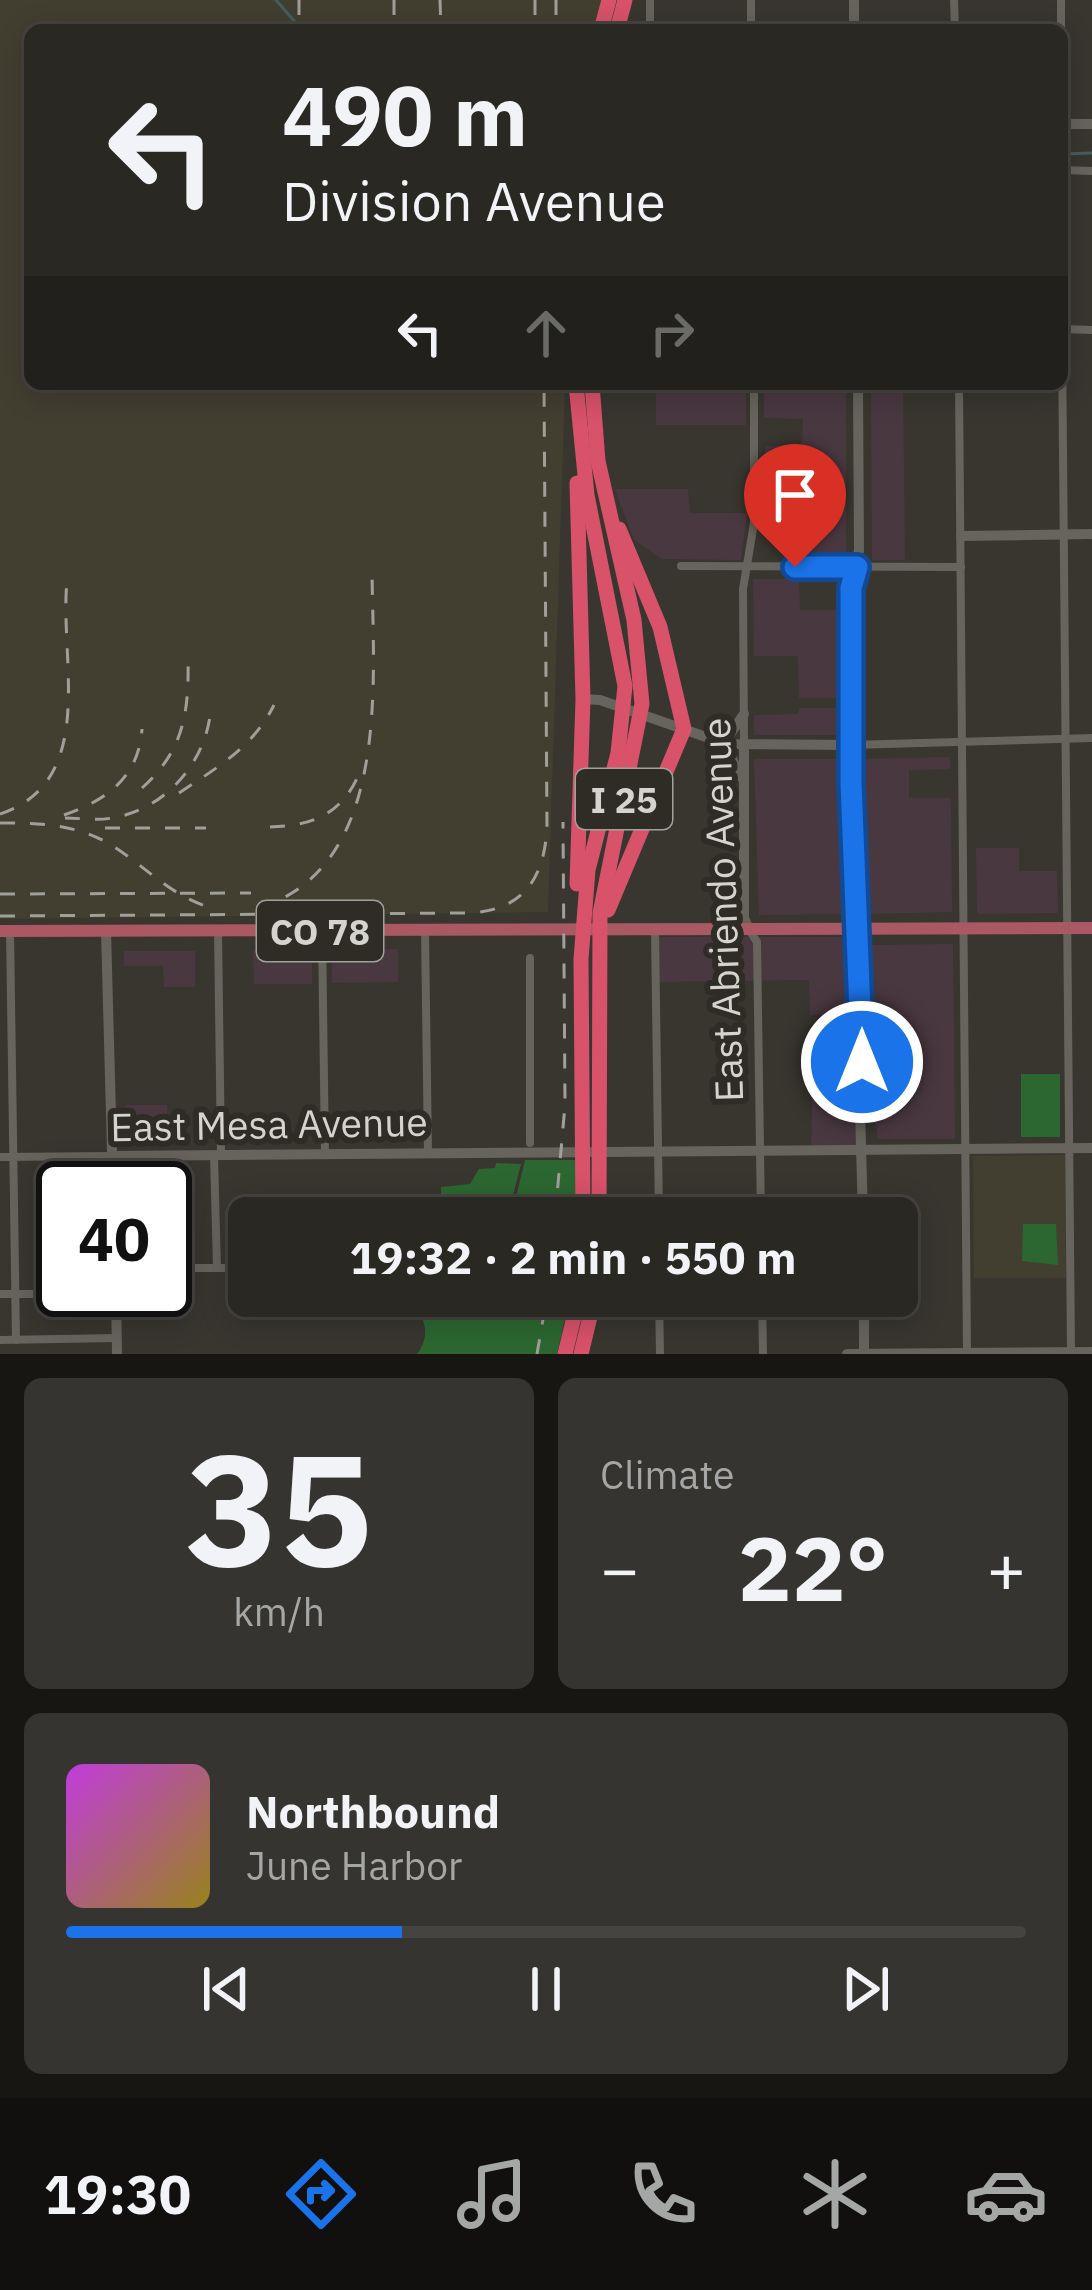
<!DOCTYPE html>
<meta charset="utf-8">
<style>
body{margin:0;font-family:"IBM Plex Sans",sans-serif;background:#363430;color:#f1f3f6;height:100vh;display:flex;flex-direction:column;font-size:45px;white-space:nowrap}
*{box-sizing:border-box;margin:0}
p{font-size:39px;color:#a5a6a6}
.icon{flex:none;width:66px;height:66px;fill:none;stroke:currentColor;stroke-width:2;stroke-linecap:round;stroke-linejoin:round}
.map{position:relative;height:1354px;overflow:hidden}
.side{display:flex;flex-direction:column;gap:24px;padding:24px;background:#171613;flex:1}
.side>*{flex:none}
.guide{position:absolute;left:24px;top:24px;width:1044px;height:366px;border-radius:18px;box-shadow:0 6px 30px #0003,0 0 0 3px #464441;background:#2a2823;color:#f1f3f6;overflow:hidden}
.speed{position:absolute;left:36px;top:1161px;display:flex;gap:24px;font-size:60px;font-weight:700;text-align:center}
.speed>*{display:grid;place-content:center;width:156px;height:156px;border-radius:50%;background:#2a2823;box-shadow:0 6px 30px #0003,0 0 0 3px #464441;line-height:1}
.speed .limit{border:6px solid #111;border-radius:18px;background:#fff;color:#111}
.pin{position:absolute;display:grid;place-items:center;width:102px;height:102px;color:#fff;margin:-123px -51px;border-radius:50% 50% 50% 0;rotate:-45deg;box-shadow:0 0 12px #0007}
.pin .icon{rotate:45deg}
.me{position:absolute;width:132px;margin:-66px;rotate:0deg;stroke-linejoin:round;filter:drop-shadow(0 0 9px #0008)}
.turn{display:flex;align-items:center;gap:42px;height:252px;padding:0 60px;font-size:54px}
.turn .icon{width:156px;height:156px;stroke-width:2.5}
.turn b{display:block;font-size:84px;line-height:102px}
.lanes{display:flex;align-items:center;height:114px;padding:0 60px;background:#0003;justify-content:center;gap:60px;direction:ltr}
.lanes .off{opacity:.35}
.big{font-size:90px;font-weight:800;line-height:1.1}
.side .tile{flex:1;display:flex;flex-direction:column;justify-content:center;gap:18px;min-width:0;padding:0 42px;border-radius:18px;background:#363430}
.side .dial{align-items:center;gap:0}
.dial b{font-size:156px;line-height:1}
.song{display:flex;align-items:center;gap:36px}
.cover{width:144px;height:144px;border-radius:18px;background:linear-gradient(135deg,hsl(290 70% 55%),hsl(50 70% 35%))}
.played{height:12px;border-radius:6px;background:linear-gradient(90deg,#1a73e8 35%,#464441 35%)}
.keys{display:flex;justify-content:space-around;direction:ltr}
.heat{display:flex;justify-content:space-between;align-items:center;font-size:66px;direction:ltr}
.side .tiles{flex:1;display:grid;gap:24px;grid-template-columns:1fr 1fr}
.tile:last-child{grid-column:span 2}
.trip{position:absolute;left:228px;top:1197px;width:690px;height:120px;border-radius:18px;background:#2a2823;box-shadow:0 6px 30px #0003,0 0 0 3px #464441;font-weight:800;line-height:120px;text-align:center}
.tab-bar{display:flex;height:192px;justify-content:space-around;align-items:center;background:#11100e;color:#a5a6a6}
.tab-bar .icon{width:84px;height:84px}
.tab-bar .active{color:#1a73e8}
.tab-bar b{font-size:54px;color:#f1f3f6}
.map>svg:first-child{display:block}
.commercial{fill:#4a3841}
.built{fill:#423f31}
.green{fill:#2c6731}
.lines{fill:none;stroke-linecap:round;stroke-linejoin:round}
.stream{stroke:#43605e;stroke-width:3}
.street{stroke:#66645c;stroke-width:8}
.secondary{stroke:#66645c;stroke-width:10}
.primary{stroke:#aa5964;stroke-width:12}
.highway{stroke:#d8526a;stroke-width:15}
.rail{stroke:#a09f99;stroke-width:3;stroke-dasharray:15 15;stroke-linecap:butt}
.route-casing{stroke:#114b97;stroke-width:30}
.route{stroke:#1a73e8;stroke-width:21}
.labels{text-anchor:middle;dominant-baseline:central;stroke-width:12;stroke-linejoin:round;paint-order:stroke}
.shield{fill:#2e2c25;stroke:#a2a19b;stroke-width:3}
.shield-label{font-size:36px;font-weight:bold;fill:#d4d3ce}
.street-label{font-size:39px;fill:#d4d3ce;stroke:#2e2c25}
</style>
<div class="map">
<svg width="1092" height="1354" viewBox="0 0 1092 1354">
<rect width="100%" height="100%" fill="#38362f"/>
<g class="commercial">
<rect x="656" y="384" width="90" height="41"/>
<path d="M764,384H846V555H803V484H766L765,446L802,445L803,419L764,418Z"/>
<path d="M871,384H903L905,560H872Z"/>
<path d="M615,489H688L690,513H747L741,560L662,559L634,540Z"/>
<path d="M753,579H799L800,610H839V698H799L798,656H754Z"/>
<path d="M799,708H839V735H754V715L798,714Z"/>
<path d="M950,757V769L909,770V798H951L952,912L866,914L862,759Z"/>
<path d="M754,759H841L842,914L759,915Z"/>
<path d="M976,848H1019V871H1057L1058,913L977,914Z"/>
<path d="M655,937H858L861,1014L810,1015L809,980L656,982Z"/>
<path d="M953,944L955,1139H878L872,1095L915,1094V1044H873L872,945Z"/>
<path d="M398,949V982L332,983V950Z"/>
<path d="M253,950H312V984H254Z"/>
<path d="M124,951H195V987H164L163,966H124Z"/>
<path d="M862,1062L863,1149H811L813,1063Z"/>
<rect x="126" y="1105" width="41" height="39"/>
</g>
<g class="built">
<path d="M0,0H604L596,30H30V384H565L548,912L0,919Z"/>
<path d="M1065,1155L1066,1278H974L973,1156Z"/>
</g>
<g class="green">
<rect x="1021" y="1074" width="39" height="63"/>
<path d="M525,1160H577L576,1218H511Z"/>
<path d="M496,1163L521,1164L507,1218H441V1187L470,1184L479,1169L495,1168Z"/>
<path d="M1023,1224H1056L1058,1265L1022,1261Z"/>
<path d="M409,1296H570L557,1354H417C433,1332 423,1316 409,1296Z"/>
</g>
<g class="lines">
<g class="stream">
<path d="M276,0L302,30"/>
<path d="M1062,154L1092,153"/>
</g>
<g class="street">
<path d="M751,0V30"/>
<path d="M954,0L955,30"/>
<path d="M1061,0V30"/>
<path d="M650,30V0"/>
<path d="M1062,83L1063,124"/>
<path d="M1062,170L1092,171"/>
<path d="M1062,329L1092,330"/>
<path d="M1062,338L1071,1353"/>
<path d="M959,384L967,1353"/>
<path d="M681,566L961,567"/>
<path d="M744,745L743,589L754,523V384"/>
<path d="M850,745L1092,738"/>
<path d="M10,931L16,1340"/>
<path d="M218,931L221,1155"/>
<path d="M322,931L325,1154"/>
<path d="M425,931L428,1153"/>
<path d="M655,931L659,1218"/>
<path d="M750,931L757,942L761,1218"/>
<path d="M530,1143V958"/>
<path d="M214,1156L217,1268"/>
<path d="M0,1157L113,1156"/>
<path d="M165,1268H249"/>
<path d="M0,1294H116"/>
<path d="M659,1296L660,1354"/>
<path d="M762,1296L763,1354"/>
<path d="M0,1340L117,1338"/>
</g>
<g class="secondary">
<path d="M854,0V30"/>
<path d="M1062,124H1092"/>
<path d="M858,384L859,550L851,588L850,745L863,1218"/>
<path d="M961,536L1092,534"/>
<path d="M583,699L600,700L726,744L850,745"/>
<path d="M710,736L731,733L744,714"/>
<path d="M717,745L730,755L741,777"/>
<path d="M744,747V918L749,930"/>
<path d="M106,931L113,1188"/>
<path d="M113,1156L1092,1148"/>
<path d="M116,1290L117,1354"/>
<path d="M864,1296V1354"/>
<path d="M847,1354L1092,1352"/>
</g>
<path class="primary" d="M0,931L1092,928"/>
<g class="highway">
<path d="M601,30L609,0"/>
<path d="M617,30L625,0"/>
<path d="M576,384L587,495L625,686L618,753L588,870L581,959L583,1218"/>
<path d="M592,384L598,461L634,620L642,704L600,913L599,1218"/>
<path d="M577,483L583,699L577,884"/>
<path d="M608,910L684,729L660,627L619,529"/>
<path d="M565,1354L579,1296"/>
<path d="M581,1354L595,1296"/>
</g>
<g class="rail">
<path d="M299,0V30"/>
<path d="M394,0V30"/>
<path d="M440,0L441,30"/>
<path d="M535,0V30"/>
<path d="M556,0V30"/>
<path d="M142,788C184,750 189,713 188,658"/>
<path d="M179,793C218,767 253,747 274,705"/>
<path d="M0,814C99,781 59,659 67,581"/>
<path d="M64,815C108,800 139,776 142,729"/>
<path d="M65,818C80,818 97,821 112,818C168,809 209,758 211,705"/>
<path d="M0,823C39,823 77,824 111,845C147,867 174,900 217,909"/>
<path d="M270,827C310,826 341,815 358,776"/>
<path d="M105,828H206"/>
<path d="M0,894L251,893"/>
<path d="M258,908C392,868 373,681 372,571"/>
<path d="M0,916L468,913C522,911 544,880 547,828L544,384"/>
<path d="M555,1218L565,1105L563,822"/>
<path d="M537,1354L547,1296"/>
</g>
</g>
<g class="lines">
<defs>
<path id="route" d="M795,567H857L851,588V782L862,1062"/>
</defs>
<use href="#route" class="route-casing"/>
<use href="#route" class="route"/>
</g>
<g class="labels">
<g class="shield">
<rect x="576" y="769" width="96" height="60" rx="9"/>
<rect x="257" y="901" width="126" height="60" rx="9"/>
</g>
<g class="shield-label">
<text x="624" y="799">I 25</text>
<text x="320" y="931">CO 78</text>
</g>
<g class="street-label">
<text transform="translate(722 910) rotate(-92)">East Abriendo Avenue</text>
<text transform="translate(269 1124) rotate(-1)">East Mesa Avenue</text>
</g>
</g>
</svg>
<div class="speed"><div class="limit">40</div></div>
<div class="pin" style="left:795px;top:567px;background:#d93025"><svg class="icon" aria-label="arrive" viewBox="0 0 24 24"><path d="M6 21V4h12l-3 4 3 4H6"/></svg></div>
<svg class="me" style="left:862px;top:1062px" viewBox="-20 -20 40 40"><circle r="17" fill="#1a73e8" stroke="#fff" stroke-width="3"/><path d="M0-11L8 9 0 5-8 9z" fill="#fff"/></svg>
<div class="trip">19:32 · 2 min · 550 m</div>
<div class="guide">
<div class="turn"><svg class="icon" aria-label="left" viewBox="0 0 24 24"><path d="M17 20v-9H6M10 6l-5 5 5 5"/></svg><div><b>490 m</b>Division Avenue</div></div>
<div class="lanes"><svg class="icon" aria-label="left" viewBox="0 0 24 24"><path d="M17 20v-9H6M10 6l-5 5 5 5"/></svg><svg class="icon off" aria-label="ahead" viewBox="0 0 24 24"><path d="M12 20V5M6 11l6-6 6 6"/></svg><svg class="icon off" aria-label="right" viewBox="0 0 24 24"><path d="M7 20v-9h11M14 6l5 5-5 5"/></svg></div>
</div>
</div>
<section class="side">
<div class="tiles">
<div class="tile dial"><b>35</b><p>km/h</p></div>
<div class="tile"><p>Climate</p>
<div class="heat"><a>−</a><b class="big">22°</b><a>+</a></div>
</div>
<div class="tile">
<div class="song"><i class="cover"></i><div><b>Northbound</b><p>June Harbor</p></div></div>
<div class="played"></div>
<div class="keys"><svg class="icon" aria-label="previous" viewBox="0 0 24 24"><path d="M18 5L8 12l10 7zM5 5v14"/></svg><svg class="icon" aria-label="pause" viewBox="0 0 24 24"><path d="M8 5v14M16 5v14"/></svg><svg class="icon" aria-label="next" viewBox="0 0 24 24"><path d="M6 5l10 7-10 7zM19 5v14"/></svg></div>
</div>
</div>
</section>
<nav class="tab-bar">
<b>19:30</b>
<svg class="icon active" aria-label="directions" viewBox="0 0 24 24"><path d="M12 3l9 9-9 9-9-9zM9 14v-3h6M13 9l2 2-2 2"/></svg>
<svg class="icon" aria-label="music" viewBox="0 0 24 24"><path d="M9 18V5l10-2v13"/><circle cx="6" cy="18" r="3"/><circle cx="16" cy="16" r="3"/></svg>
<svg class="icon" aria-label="phone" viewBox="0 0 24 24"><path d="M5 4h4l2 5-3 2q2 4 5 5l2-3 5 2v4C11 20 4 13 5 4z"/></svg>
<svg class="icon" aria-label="climate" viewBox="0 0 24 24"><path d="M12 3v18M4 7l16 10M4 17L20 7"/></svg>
<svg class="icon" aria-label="car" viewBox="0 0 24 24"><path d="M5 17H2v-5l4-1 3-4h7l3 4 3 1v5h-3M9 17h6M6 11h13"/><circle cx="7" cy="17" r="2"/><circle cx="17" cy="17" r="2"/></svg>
</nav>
